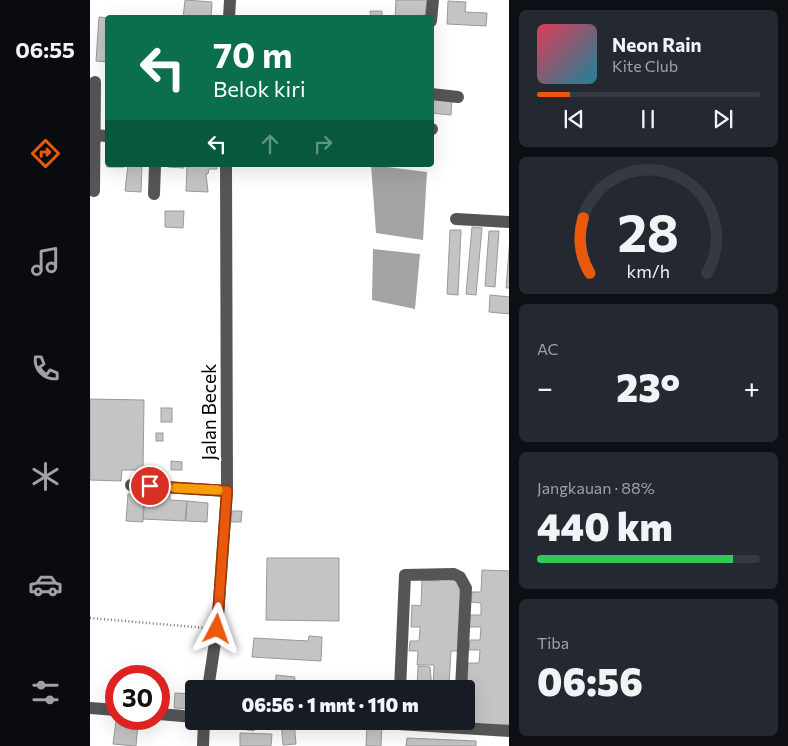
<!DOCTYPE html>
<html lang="id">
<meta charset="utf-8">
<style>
body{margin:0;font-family:Commissioner,sans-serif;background:#242831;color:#f1f3f6;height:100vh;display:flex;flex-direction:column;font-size:19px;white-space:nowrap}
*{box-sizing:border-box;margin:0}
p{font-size:16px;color:#9ea1a6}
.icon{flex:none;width:28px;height:28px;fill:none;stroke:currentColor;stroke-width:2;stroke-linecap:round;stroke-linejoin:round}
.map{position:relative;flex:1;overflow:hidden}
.side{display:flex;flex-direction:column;gap:10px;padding:10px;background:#0d0f14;width:279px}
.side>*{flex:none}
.guide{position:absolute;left:15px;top:15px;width:329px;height:152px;border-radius:5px;box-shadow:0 5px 20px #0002;background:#0b6e4f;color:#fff;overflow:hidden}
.speed{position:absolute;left:15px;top:665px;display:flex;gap:10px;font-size:25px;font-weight:700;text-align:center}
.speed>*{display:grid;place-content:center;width:65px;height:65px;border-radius:50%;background:#171b24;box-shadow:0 5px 20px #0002;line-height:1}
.speed .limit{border:8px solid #d22;background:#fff;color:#111}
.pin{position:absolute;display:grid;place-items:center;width:42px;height:42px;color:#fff;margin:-21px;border:2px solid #fff;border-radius:50%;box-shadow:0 1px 5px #0007}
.me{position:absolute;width:55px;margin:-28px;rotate:4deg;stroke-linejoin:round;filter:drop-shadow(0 0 4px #0008)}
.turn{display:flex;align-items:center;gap:18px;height:105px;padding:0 25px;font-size:22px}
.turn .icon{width:65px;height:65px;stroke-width:2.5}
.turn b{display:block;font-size:35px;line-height:42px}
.lanes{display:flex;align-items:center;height:48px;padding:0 25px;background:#0003;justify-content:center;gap:25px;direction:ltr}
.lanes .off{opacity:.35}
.big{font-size:38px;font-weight:800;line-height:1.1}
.side .card{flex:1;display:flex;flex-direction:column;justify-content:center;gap:8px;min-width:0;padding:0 18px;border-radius:8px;background:#242831}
.side .dial{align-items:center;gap:0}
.dial svg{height:130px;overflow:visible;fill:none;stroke:#363941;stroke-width:7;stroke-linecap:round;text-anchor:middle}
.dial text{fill:#f1f3f6;stroke:none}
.song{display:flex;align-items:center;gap:15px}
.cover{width:60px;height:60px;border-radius:8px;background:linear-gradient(135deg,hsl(350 70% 55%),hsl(190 70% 35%))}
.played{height:5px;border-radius:2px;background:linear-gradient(90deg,#ea580c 15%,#363941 15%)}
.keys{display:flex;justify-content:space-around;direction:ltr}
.heat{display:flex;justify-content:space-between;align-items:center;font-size:28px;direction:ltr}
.charge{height:8px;border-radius:4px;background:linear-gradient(90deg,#34c759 88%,#363941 0)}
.trip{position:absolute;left:95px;top:680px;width:290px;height:50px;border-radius:5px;background:#171b24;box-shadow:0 5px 20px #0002;font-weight:800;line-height:50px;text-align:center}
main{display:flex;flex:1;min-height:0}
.dock{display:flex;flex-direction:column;width:90px;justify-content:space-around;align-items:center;background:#090b0e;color:#9ea1a6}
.dock .icon{width:35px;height:35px}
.dock .selected{color:#ea580c}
.dock b{font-size:22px;color:#f1f3f6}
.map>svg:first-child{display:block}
.water{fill:#a3a3a3}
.building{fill:#c4c4c4;stroke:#999}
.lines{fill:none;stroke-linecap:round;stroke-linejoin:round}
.path{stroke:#777;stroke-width:2.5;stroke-dasharray:1 2.5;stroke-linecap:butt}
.minor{stroke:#555;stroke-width:12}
.route-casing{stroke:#983908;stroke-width:12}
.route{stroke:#ea580c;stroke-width:9}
.slow{stroke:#f59e0b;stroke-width:9}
.labels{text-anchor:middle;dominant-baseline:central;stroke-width:4.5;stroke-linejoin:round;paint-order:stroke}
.street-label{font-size:19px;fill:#000;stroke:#fff}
</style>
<main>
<nav class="dock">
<b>06:55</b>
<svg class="icon selected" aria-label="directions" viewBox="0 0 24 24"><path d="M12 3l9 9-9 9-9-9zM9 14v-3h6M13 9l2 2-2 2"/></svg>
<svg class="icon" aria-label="music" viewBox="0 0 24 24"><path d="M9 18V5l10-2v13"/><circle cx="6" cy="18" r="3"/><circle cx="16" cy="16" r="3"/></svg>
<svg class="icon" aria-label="phone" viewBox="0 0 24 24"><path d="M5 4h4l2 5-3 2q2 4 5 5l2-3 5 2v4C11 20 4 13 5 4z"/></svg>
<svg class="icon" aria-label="climate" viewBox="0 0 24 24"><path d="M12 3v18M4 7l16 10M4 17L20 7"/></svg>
<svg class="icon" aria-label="car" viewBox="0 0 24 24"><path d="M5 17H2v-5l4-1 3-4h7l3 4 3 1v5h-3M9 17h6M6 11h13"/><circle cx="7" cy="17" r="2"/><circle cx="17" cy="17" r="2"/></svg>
<svg class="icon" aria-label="filters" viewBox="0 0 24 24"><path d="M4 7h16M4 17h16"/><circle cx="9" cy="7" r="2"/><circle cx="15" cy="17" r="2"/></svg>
</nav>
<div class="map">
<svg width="420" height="746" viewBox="0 0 420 746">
<rect width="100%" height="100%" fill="#fff"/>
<g class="water">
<path d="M281,165L337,172L333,240L286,233Z"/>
<path d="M283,249L330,254L325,309L282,300Z"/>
</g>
<g class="building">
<path d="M95,0L122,2L121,18H93Z"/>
<path d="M306,0H337L335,18H305Z"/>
<path d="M358,1L376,2L375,12L397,13L396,26L357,24Z"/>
<path d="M280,11H292V18H281Z"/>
<path d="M9,17L19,18H18V62L6,61Z"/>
<path d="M341,97L362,98L361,115L341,113Z"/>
<path d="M17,143L18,165H34V167H17Z"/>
<path d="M38,165H52L51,192L35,191Z"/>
<path d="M78,165H94V168L78,167Z"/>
<path d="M97,165H127V169H119L118,174H116L118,192L96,191Z"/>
<path d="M75,211H94L93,228L75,227Z"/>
<path d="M382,227L392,228L386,295L376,294Z"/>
<path d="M360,230H371L368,295L357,294Z"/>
<path d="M399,231H409L405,287L395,286Z"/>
<path d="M420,238V288H416Z"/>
<path d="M400,295L420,297V314L399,312Z"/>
<path d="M0,399L54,400L53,470H32L31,481L0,480Z"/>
<rect x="71" y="408" width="11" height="14"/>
<rect x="66" y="433" width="7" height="8"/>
<path d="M81,461L92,462V470H81Z"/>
<path d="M38,494L54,495L53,522L36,521Z"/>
<path d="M70,494H80V500L97,501L95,521L53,519L55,499H70Z"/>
<path d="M97,501L118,503L117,522L96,521Z"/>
<path d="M142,511H152L151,522H141Z"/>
<path d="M177,558H249V621L176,620Z"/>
<path d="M392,570L420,571V725L376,724L378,663H389L390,650H379L380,640H390L391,627H379L380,615H391V603L381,602L382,592H391Z"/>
<path d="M348,577L370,578L369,590H373L370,651H361L359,685L368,686V689H343L344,665H327L328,651H319L320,641H329L330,627H321L322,605L331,606L332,580L348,581Z"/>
<path d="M219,636L232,637L231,661L162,657L164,638L218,641Z"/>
<path d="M328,666L340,667L342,689H327Z"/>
<path d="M186,675L205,677L204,689H185Z"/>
<path d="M69,678H74L73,700H69Z"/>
<path d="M239,682H248L247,689H239Z"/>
<path d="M85,693L104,694L103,709L84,708Z"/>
<path d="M26,721L48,723L46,746L23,744Z"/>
<path d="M141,721H166L164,731L140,727Z"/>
<path d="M191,721H204L206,744L193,745Z"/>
<path d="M277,724H292L291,746H276Z"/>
<path d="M150,733L182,734L181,746H150Z"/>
<path d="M317,738L386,741V746H316Z"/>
</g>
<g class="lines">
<path class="path" d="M0,618L116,628"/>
<g class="minor">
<path d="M139,18L140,0"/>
<path d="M341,21L343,0"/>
<path d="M341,94L368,97"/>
<path d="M341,129H342"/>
<path d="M0,135L18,136"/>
<path d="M4,191L5,82"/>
<path d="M64,194L65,165"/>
<path d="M366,219L420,222"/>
<path d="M41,485L137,491"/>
<path d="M118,689L127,629L137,491L136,165"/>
<path d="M310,689L315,575L364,574L370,577L376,588L371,689"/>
<path d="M0,708L26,710"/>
<path d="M69,714L104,717"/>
<path d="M309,721L308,724L420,731"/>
<path d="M113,746L114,721"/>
</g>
</g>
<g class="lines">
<defs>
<path id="route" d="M60,486L137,491L127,629"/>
</defs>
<use href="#route" class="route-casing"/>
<use href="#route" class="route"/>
<path class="slow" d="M85,488L128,490"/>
</g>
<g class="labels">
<g class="street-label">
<text transform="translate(118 412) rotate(-90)">Jalan Becek</text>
</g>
</g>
</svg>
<div class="speed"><div class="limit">30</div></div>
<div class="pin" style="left:60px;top:486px;background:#d93025"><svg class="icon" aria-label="arrive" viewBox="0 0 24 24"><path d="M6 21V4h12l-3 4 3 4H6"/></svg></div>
<svg class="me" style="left:127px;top:629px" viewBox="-20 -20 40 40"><path d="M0-17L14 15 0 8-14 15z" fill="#ea580c" stroke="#fff" stroke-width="4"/></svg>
<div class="trip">06:56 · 1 mnt · 110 m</div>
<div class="guide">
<div class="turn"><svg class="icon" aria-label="left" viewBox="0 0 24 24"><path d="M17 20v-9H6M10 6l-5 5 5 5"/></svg><div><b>70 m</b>Belok kiri</div></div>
<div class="lanes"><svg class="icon" aria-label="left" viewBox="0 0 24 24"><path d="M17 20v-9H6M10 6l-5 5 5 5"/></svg><svg class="icon off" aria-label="ahead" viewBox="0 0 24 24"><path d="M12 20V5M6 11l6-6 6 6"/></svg><svg class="icon off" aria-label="right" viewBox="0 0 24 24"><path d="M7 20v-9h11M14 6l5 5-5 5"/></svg></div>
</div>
</div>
<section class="side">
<div class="card">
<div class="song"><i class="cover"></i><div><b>Neon Rain</b><p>Kite Club</p></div></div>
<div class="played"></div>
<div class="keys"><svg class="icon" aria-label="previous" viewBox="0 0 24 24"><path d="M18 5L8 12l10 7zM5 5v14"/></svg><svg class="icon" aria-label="pause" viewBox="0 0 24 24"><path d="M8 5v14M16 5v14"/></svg><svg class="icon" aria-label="next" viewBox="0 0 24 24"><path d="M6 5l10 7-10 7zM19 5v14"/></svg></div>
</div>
<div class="card dial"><svg viewBox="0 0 100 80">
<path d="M14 69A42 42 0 1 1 86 69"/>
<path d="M14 69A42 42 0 0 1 10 35" stroke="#ea580c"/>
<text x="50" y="56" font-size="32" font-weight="700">28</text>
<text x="50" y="72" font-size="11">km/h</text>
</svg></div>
<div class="card"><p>AC</p>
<div class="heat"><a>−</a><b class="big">23°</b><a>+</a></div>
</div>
<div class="card"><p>Jangkauan · 88%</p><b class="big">440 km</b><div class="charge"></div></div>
<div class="card"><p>Tiba</p><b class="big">06:56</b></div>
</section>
</main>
